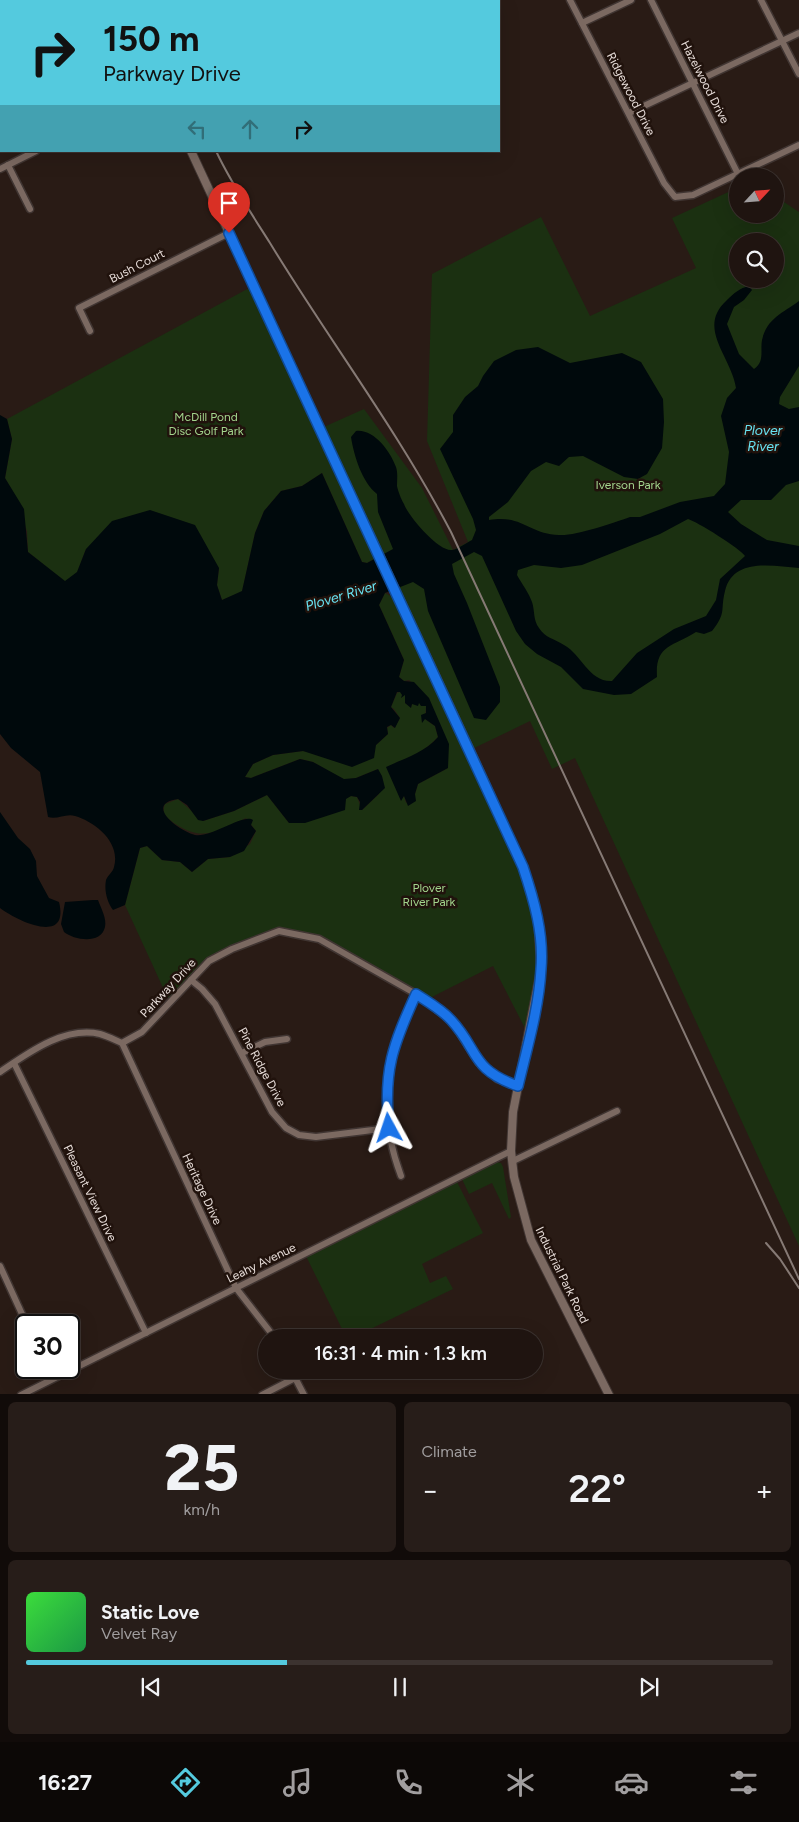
<!DOCTYPE html>
<meta charset="utf-8">
<style>
body{margin:0;font-family:Figtree,sans-serif;background:#271d19;color:#f1f3f6;height:100vh;display:flex;flex-direction:column;font-size:19px;white-space:nowrap}
*{box-sizing:border-box;margin:0}
p{font-size:16px;color:#a19e9f}
.icon{flex:none;width:28px;height:28px;fill:none;stroke:currentColor;stroke-width:2;stroke-linecap:round;stroke-linejoin:round}
.map{position:relative;height:1394px;overflow:hidden}
.sheet{display:flex;flex-direction:column;gap:8px;padding:8px;background:#110b09;flex:1}
.sheet>*{flex:none}
.banner{position:absolute;left:0px;top:0px;width:500px;height:152px;box-shadow:0 5px 20px #0002,0 0 0 1px #3c3330;background:#54cade;color:#111;overflow:hidden}
.needle{width:32px;rotate:64deg}
.tools{position:absolute;left:729px;top:168px;display:grid;gap:10px}
.tools a{display:grid;place-items:center;width:55px;height:55px;border-radius:50%;background:#1f1410;box-shadow:0 5px 20px #0002,0 0 0 1px #3c3330;font-size:25px}
.speed{position:absolute;left:15px;top:1314px;display:flex;gap:10px;font-size:25px;font-weight:700;text-align:center}
.speed>*{display:grid;place-content:center;width:65px;height:65px;border-radius:50%;background:#1f1410;box-shadow:0 5px 20px #0002,0 0 0 1px #3c3330;line-height:1}
.speed .limit{border:2px solid #111;border-radius:8px;background:#fff;color:#111}
.pin{position:absolute;display:grid;place-items:center;width:42px;height:42px;color:#fff;margin:-51px -21px;border-radius:50% 50% 50% 0;rotate:-45deg;box-shadow:0 0 5px #0007}
.pin .icon{rotate:45deg}
.me{position:absolute;width:55px;margin:-28px;rotate:355deg;stroke-linejoin:round;filter:drop-shadow(0 0 4px #0008)}
.turn{display:flex;align-items:center;gap:18px;height:105px;padding:0 20px;font-size:22px}
.turn .icon{width:65px;height:65px;stroke-width:2.5}
.turn b{display:block;font-size:35px;line-height:42px}
.lanes{display:flex;align-items:center;height:48px;padding:0 20px;background:#0003;justify-content:center;gap:25px;direction:ltr}
.lanes .off{opacity:.35}
.big{font-size:38px;font-weight:600;line-height:1.1}
.sheet .widget{flex:1;display:flex;flex-direction:column;justify-content:center;gap:8px;min-width:0;padding:0 18px;border-radius:8px;background:#271d19}
.sheet .dial{align-items:center;gap:0}
.dial b{font-size:65px;line-height:1}
.song{display:flex;align-items:center;gap:15px}
.cover{width:60px;height:60px;border-radius:8px;background:linear-gradient(135deg,hsl(120 70% 55%),hsl(140 70% 35%))}
.played{height:5px;border-radius:2px;background:linear-gradient(90deg,#54cade 35%,#3c3330 35%)}
.keys{display:flex;justify-content:space-around;direction:ltr}
.heat{display:flex;justify-content:space-between;align-items:center;font-size:28px;direction:ltr}
.sheet .tiles{flex:1;display:grid;gap:8px;grid-template-columns:1fr 1fr}
.widget:last-child{grid-column:span 2}
.trip{position:absolute;left:258px;top:1329px;width:285px;height:50px;border-radius:25px;background:#1f1410;box-shadow:0 5px 20px #0002,0 0 0 1px #3c3330;font-weight:600;line-height:50px;text-align:center}
.dock{display:flex;height:80px;justify-content:space-around;align-items:center;background:#0c0806;color:#a19e9f}
.dock .icon{width:35px;height:35px}
.dock .on{color:#54cade}
.dock b{font-size:22px;color:#f1f3f6}
.map>svg:first-child{display:block}
.green{fill:#1b3011;fill-rule:evenodd}
.water{fill:#00090c;fill-rule:evenodd}
.lines{fill:none;stroke-linecap:round;stroke-linejoin:round}
.minor-casing{stroke:#403532;stroke-width:9}
.tertiary-casing{stroke:#403532;stroke-width:10}
.minor{stroke:#7b6961;stroke-width:6}
.tertiary{stroke:#7b6961;stroke-width:8}
.rail{stroke:#867a75;stroke-width:2}
.route-casing{stroke:#114b97;stroke-width:12}
.route{stroke:#1a73e8;stroke-width:9}
.labels{text-anchor:middle;dominant-baseline:central;stroke-width:5;stroke-linejoin:round;paint-order:stroke}
.street-label{font-size:12px;fill:#e7ddd9;stroke:#20120c}
.park-label{font-size:12px;fill:#a3d58d;stroke:#20120c}
.water-label{font-size:14px;font-style:italic;fill:#68e2f1;stroke:#20120c}
</style>
<div class="map">
<svg width="799" height="1395" viewBox="0 0 799 1395">
<rect width="100%" height="100%" fill="#291b15"/>
<g class="green">
<path d="M737,188L738,214H775V196L799,212V1246L575,758L552,769L530,721L470,750L523,867L541,944L529,1036L493,966L426,1000L319,939L279,931L209,961L170,1003L125,905L140,848L147,846L162,860L180,862L192,872L208,859L230,857L250,844L256,831L246,818C215,833 200,843 170,820C164,815 162,812 165,804L178,799L203,821L234,811L267,795L289,823L351,796L357,797L362,810L379,794L378,769L356,778L344,780L313,762L300,759L251,778L245,777L253,764L273,755L303,751L314,753L376,745L388,734L387,728L391,725L394,728L400,718L394,709L391,707L397,693L400,692L405,695V703L411,707L412,704L418,702L426,706L425,719L435,726L438,737C429,747 411,760 397,762L391,775L401,800L404,796L406,803L415,794L418,784L448,768L429,698L409,680L404,681L399,677L404,660L379,605L385,593L396,599L358,518L376,558L367,563L362,562L322,473L302,486L281,491L264,511L255,533L242,592L222,600L217,585L219,568L86,549L77,573L65,582L28,552L27,531L13,493L5,478L12,439L7,419L251,287L317,430L364,409L422,488L453,550L468,542L427,441L432,274L541,217L590,316L696,268L672,218ZM738,241H775V279H738Z"/>
<path d="M496,1162L501,1163L503,1167L511,1217L509,1219L492,1183L469,1194L462,1179Z"/>
<path d="M457,1182L483,1233L422,1264L430,1283L446,1276L453,1289L354,1337H346L306,1256Z"/>
</g>
<g class="water">
<path d="M749,286L752,290L744,300L734,307L727,324L739,354L754,369C765,362 760,350 762,340C767,318 783,313 799,301V366L780,397L779,404L789,409L799,407V481L786,485L771,500H741L728,512L741,524L767,540L799,546V568C773,566 733,557 725,591C720,611 727,612 712,631L704,634L696,632C672,647 655,645 657,677L631,694L614,695L583,689L561,667L537,654L525,644L516,631L482,556L474,552L452,564L454,574L467,603L500,687V702L486,720L474,718L428,611L424,589L413,582L385,593L379,605L404,660L399,677L404,681L414,682L429,698L449,744L448,768L418,784L415,794L416,801L408,806L404,796L401,801L386,767C405,758 424,753 438,737L435,726L425,719L422,723L421,715L426,713V706H421L419,703L418,706L412,704L411,708L405,703V695L401,698L402,695L400,692H397L391,707L400,718L395,728L391,725L387,727L388,734L376,745L374,758L352,767L303,751L273,755L253,764L245,777L251,778L300,759L313,762L344,779L356,778L378,769L382,776L385,788L362,810H359L360,802L357,797L351,796L346,799L345,810L305,823H289L267,795L234,811L203,821L198,820L187,805L178,799C143,804 179,831 195,835C211,838 244,813 253,820L251,825L256,831L244,851L230,857L208,859L192,872L180,862L162,860L147,846L140,848L125,905L113,910C107,902 104,890 106,880C108,875 113,872 114,867C121,842 95,822 75,816C66,813 57,820 48,817L40,772L11,748L0,734V415L7,419L12,439L5,478L24,509L28,552L65,581L77,572L86,549L112,521L150,510L195,525L219,568L217,585L222,600L242,591L255,533L264,511L281,491L302,486L322,473L362,562L367,563L393,549L378,512L377,494C362,482 354,456 351,437L356,431C374,429 390,451 396,467C398,473 397,480 397,486C398,491 401,499 404,504C408,516 439,552 452,550C458,549 466,543 472,540L476,530L473,519L440,449L453,432V415L465,397L478,386L483,376L494,361L516,350L538,347L570,363L622,353L641,362L663,399L664,422L662,448L647,474L638,479L624,477L583,456L569,457L559,466L546,462L531,471L508,502L489,517V520C522,514 529,534 559,535C576,536 613,523 630,517H640L680,502L714,496L725,484L729,452L721,416L727,398L736,388C731,356 696,328 727,300C734,293 740,288 749,286ZM688,519C696,521 741,549 745,556L720,579L716,600L706,616L674,629L637,653L612,681C589,682 582,655 564,645C555,639 545,638 539,628C533,620 535,611 532,602C529,593 522,584 517,575L518,570L534,565L561,568L582,565L660,534Z"/>
<path d="M0,812L18,838L30,849L36,861L37,876L49,898L59,902C70,946 17,921 0,908Z"/>
<path d="M93,900H98C101,908 107,919 105,927C101,945 74,940 64,932L61,924L65,902Z"/>
</g>
<g class="lines">
<defs>
<g id="minor">
<path d="M570,0L664,183L675,197L693,195L799,145"/>
<path d="M651,0L738,174"/>
<path d="M761,0L799,74"/>
<path d="M582,23L631,0"/>
<path d="M0,92L1,94"/>
<path d="M629,113L799,33"/>
<path d="M8,165L30,209"/>
<path d="M0,169L36,151"/>
<path d="M90,331L79,308L229,233"/>
<path d="M191,980L202,989L215,1004L272,1112L286,1128L299,1135L316,1137L389,1128"/>
<path d="M122,1043L236,1288L275,1338"/>
<path d="M242,1053L265,1042L287,1039"/>
<path d="M14,1063L146,1333"/>
<path d="M0,1072C28,1053 64,1026 100,1034C107,1036 115,1040 122,1043L142,1032L209,961L232,949L279,931L319,939L416,994L452,1021L479,1063L497,1079L518,1086"/>
<path d="M513,1161L617,1111"/>
<path d="M401,1176C375,1106 387,1058 416,994"/>
<path d="M0,1266L27,1325"/>
<path d="M48,1368L53,1378"/>
<path d="M291,1370L304,1395"/>
<path d="M21,1395L511,1151"/>
<path d="M262,1395L295,1378"/>
</g>
<g id="tertiary">
<path d="M120,0V1"/>
<path d="M191,151L470,750L523,867L532,893L538,919L541,969L513,1112L511,1151L514,1177L531,1240L609,1395"/>
</g>
</defs>
<use href="#minor" class="minor-casing"/>
<use href="#tertiary" class="tertiary-casing"/>
<use href="#minor" class="minor"/>
<use href="#tertiary" class="tertiary"/>
<g class="rail">
<path d="M150,0L151,1"/>
<path d="M216,151C231,183 251,213 270,243C329,340 398,431 451,532L799,1279"/>
<path d="M766,1243L780,1259L799,1288"/>
</g>
</g>
<g class="lines">
<defs>
<path id="route" d="M229,233L523,867C534,900 544,934 541,969C539,1008 527,1048 518,1086C470,1069 479,1050 451,1020C441,1009 428,1002 416,994C393,1045 383,1070 389,1128"/>
</defs>
<use href="#route" class="route-casing"/>
<use href="#route" class="route"/>
</g>
<g class="labels">
<g class="street-label">
<text transform="translate(705 82) rotate(63)">Hazelwood Drive</text>
<text transform="translate(631 94) rotate(63)">Ridgewood Drive</text>
<text transform="translate(137 266) rotate(-27)">Bush Court</text>
<text transform="translate(168 988) rotate(-47)">Parkway Drive</text>
<text transform="translate(262 1067) rotate(62)">Pine Ridge Drive</text>
<text transform="translate(202 1189) rotate(65)">Heritage Drive</text>
<text transform="translate(90 1193) rotate(64)">Pleasant View Drive</text>
<text transform="translate(261 1263) rotate(-26)">Leahy Avenue</text>
<text transform="translate(562 1275) rotate(64)">Industrial Park Road</text>
</g>
<g class="park-label">
<text x="206" y="417">McDill Pond<tspan x="206" dy="14">Disc Golf Park</tspan></text>
<text x="628" y="485">Iverson Park</text>
<text x="429" y="888">Plover<tspan x="429" dy="14">River Park</tspan></text>
</g>
<g class="water-label">
<text x="763" y="430">Plover<tspan x="763" dy="16">River</tspan></text>
<text transform="translate(341 596) rotate(-17)">Plover River</text>
</g>
</g>
</svg>
<div class="tools">
<a><svg class="needle" viewBox="-14 -14 28 28"><path d="M0-13l5 13h-10z" fill="#e53935"/><path d="M0 13l5-13h-10z" fill="#a19e9f"/></svg></a>
<a><svg class="icon" aria-label="search" viewBox="0 0 24 24"><circle cx="10" cy="10" r="6"/><path d="M15 15l6 6"/></svg></a>
</div>
<div class="speed"><div class="limit">30</div></div>
<div class="pin" style="left:229px;top:233px;background:#d93025"><svg class="icon" aria-label="arrive" viewBox="0 0 24 24"><path d="M6 21V4h12l-3 4 3 4H6"/></svg></div>
<svg class="me" style="left:389px;top:1128px" viewBox="-20 -20 40 40"><path d="M0-17L14 15 0 8-14 15z" fill="#1a73e8" stroke="#fff" stroke-width="4"/></svg>
<div class="trip">16:31 · 4 min · 1.3 km</div>
<div class="banner">
<div class="turn"><svg class="icon" aria-label="right" viewBox="0 0 24 24"><path d="M7 20v-9h11M14 6l5 5-5 5"/></svg><div><b>150 m</b>Parkway Drive</div></div>
<div class="lanes"><svg class="icon off" aria-label="left" viewBox="0 0 24 24"><path d="M17 20v-9H6M10 6l-5 5 5 5"/></svg><svg class="icon off" aria-label="ahead" viewBox="0 0 24 24"><path d="M12 20V5M6 11l6-6 6 6"/></svg><svg class="icon" aria-label="right" viewBox="0 0 24 24"><path d="M7 20v-9h11M14 6l5 5-5 5"/></svg></div>
</div>
</div>
<section class="sheet">
<div class="tiles">
<div class="widget dial"><b>25</b><p>km/h</p></div>
<div class="widget"><p>Climate</p>
<div class="heat"><a>−</a><b class="big">22°</b><a>+</a></div>
</div>
<div class="widget">
<div class="song"><i class="cover"></i><div><b>Static Love</b><p>Velvet Ray</p></div></div>
<div class="played"></div>
<div class="keys"><svg class="icon" aria-label="previous" viewBox="0 0 24 24"><path d="M18 5L8 12l10 7zM5 5v14"/></svg><svg class="icon" aria-label="pause" viewBox="0 0 24 24"><path d="M8 5v14M16 5v14"/></svg><svg class="icon" aria-label="next" viewBox="0 0 24 24"><path d="M6 5l10 7-10 7zM19 5v14"/></svg></div>
</div>
</div>
</section>
<nav class="dock">
<b>16:27</b>
<svg class="icon on" aria-label="directions" viewBox="0 0 24 24"><path d="M12 3l9 9-9 9-9-9zM9 14v-3h6M13 9l2 2-2 2"/></svg>
<svg class="icon" aria-label="music" viewBox="0 0 24 24"><path d="M9 18V5l10-2v13"/><circle cx="6" cy="18" r="3"/><circle cx="16" cy="16" r="3"/></svg>
<svg class="icon" aria-label="phone" viewBox="0 0 24 24"><path d="M5 4h4l2 5-3 2q2 4 5 5l2-3 5 2v4C11 20 4 13 5 4z"/></svg>
<svg class="icon" aria-label="climate" viewBox="0 0 24 24"><path d="M12 3v18M4 7l16 10M4 17L20 7"/></svg>
<svg class="icon" aria-label="car" viewBox="0 0 24 24"><path d="M5 17H2v-5l4-1 3-4h7l3 4 3 1v5h-3M9 17h6M6 11h13"/><circle cx="7" cy="17" r="2"/><circle cx="17" cy="17" r="2"/></svg>
<svg class="icon" aria-label="filters" viewBox="0 0 24 24"><path d="M4 7h16M4 17h16"/><circle cx="9" cy="7" r="2"/><circle cx="15" cy="17" r="2"/></svg>
</nav>
